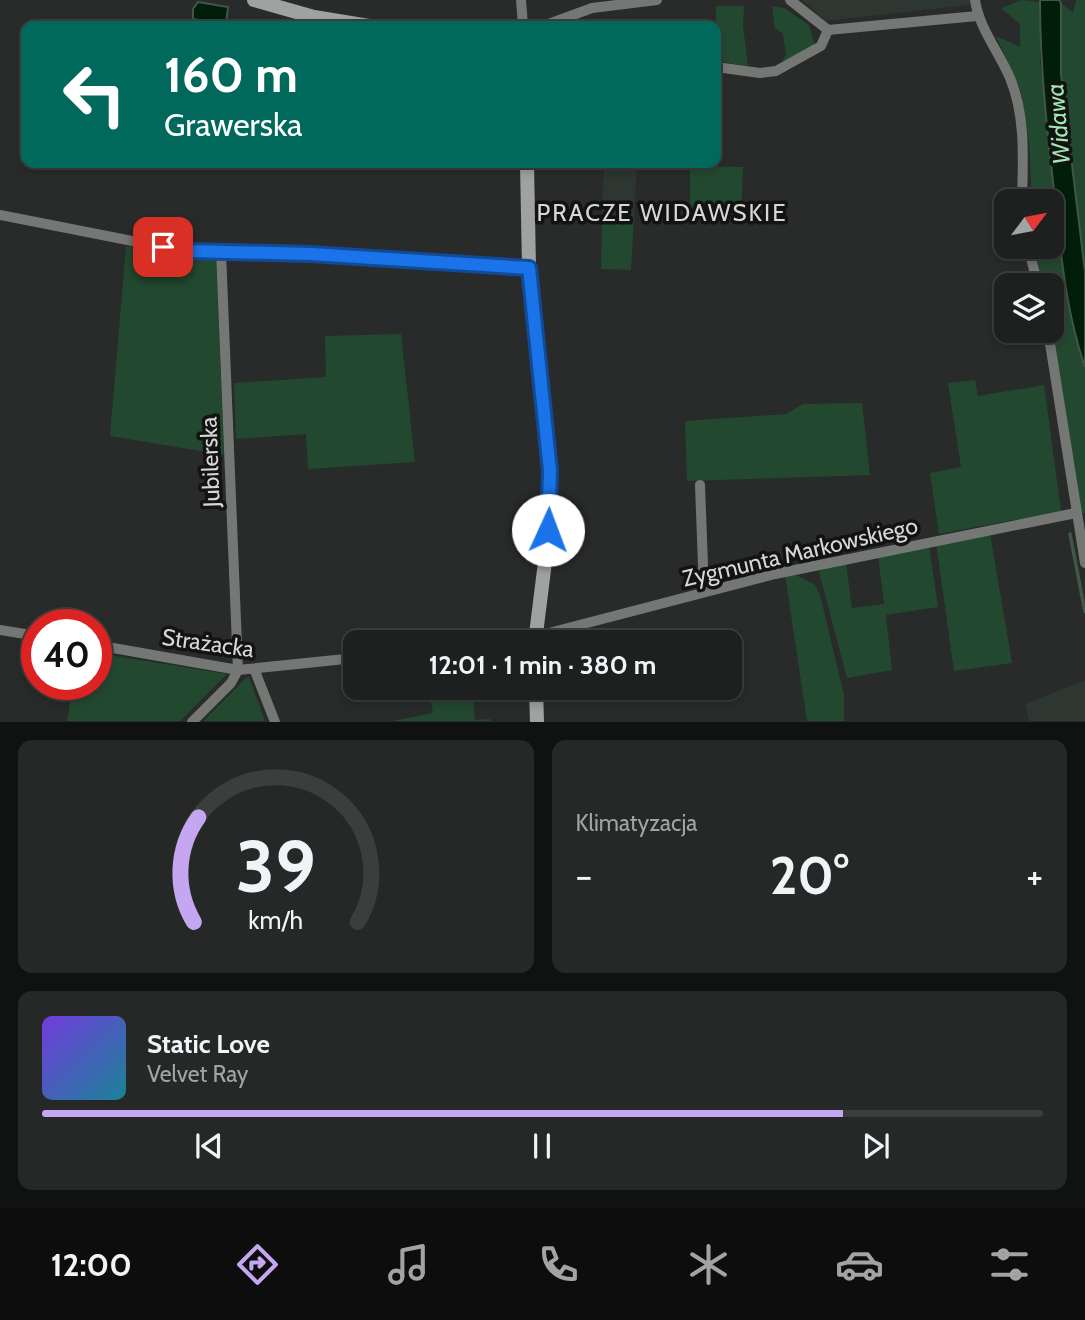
<!DOCTYPE html>
<html lang="pl">
<meta charset="utf-8">
<style>
body{margin:0;font-family:Cabin,sans-serif;background:#262828;color:#f1f3f6;height:100vh;display:flex;flex-direction:column;font-size:26px;white-space:nowrap}
*{box-sizing:border-box;margin:0}
p{font-size:23px;color:#a1a3a4}
.icon{flex:none;width:38px;height:38px;fill:none;stroke:currentColor;stroke-width:2;stroke-linecap:round;stroke-linejoin:round}
.map{position:relative;height:722px;overflow:hidden}
.sheet{display:flex;flex-direction:column;gap:18px;padding:18px;background:#101211;flex:1}
.sheet>*{flex:none}
.guide{position:absolute;left:21px;top:21px;width:700px;height:147px;border-radius:14px;box-shadow:0 4px 10px #0003,0 0 0 2px #3c3e3d;background:#00695c;color:#fff;overflow:hidden}
.needle{width:46px;rotate:58deg}
.fabs{position:absolute;left:994px;top:189px;display:grid;gap:14px}
.fabs a{display:grid;place-items:center;width:70px;height:70px;border-radius:14px;background:#1e201f;box-shadow:0 4px 10px #0003,0 0 0 2px #3c3e3d;font-size:35px}
.speed{position:absolute;left:21px;top:609px;display:flex;gap:14px;font-size:35px;font-weight:700;text-align:center}
.speed>*{display:grid;place-content:center;width:91px;height:91px;border-radius:50%;background:#1e201f;box-shadow:0 4px 10px #0003,0 0 0 2px #3c3e3d;line-height:1}
.speed .limit{border:10px solid #d22;background:#fff;color:#111}
.pin{position:absolute;display:grid;place-items:center;width:60px;height:60px;color:#fff;margin:-30px;border-radius:14px;box-shadow:0 4px 10px #0006}
.me{position:absolute;width:77px;margin:-38px;rotate:2deg;stroke-linejoin:round;filter:drop-shadow(0 0 5px #0008)}
.turn{display:flex;align-items:center;gap:24px;height:147px;padding:0 28px;font-size:32px}
.turn .icon{width:91px;height:91px;stroke-width:2.5}
.turn b{display:block;font-size:49px;line-height:60px}
.big{font-size:52px;font-weight:800;line-height:1.1}
.sheet .tile{flex:1;display:flex;flex-direction:column;justify-content:center;gap:10px;min-width:0;padding:0 24px;border-radius:14px;background:#262828}
.sheet .dial{align-items:center;gap:0}
.dial svg{height:182px;overflow:visible;fill:none;stroke:#3c3e3d;stroke-width:7;stroke-linecap:round;text-anchor:middle}
.dial text{fill:#f1f3f6;stroke:none}
.song{display:flex;align-items:center;gap:21px}
.cover{width:84px;height:84px;border-radius:10px;background:linear-gradient(135deg,hsl(260 70% 55%),hsl(190 70% 35%))}
.played{height:7px;border-radius:4px;background:linear-gradient(90deg,#c5a6f0 80%,#3c3e3d 80%)}
.keys{display:flex;justify-content:space-around;direction:ltr}
.heat{display:flex;justify-content:space-between;align-items:center;font-size:38px;direction:ltr}
.sheet .tiles{flex:1;display:grid;gap:18px;grid-template-columns:1fr 1fr}
.tile:last-child{grid-column:span 2}
.trip{position:absolute;left:343px;top:630px;width:399px;height:70px;border-radius:14px;background:#1e201f;box-shadow:0 4px 10px #0003,0 0 0 2px #3c3e3d;font-weight:800;line-height:70px;text-align:center}
.tabs{display:flex;height:112px;justify-content:space-around;align-items:center;background:#0c0d0c;color:#a1a3a4}
.tabs .icon{width:49px;height:49px}
.tabs .active{color:#c5a6f0}
.tabs b{font-size:32px;color:#f1f3f6}
.map>svg:first-child{display:block}
.built{fill:#2d3630}
.green{fill:#22492f}
.water{fill:#001e09;stroke:#405646;stroke-width:2}
.lines{fill:none;stroke-linecap:round;stroke-linejoin:round}
.stream{stroke:#405646;stroke-width:3.5}
.street{stroke:#757775;stroke-width:10}
.secondary{stroke:#9fa2a0;stroke-width:14}
.route-casing{stroke:#114b97;stroke-width:18}
.route{stroke:#1a73e8;stroke-width:12}
.labels{text-anchor:middle;dominant-baseline:central;stroke-width:7;stroke-linejoin:round;paint-order:stroke}
.street-label{font-size:23px;fill:#d6d8d6;stroke:#121312}
.water-label{font-size:24px;font-style:italic;fill:#a0e9b5;stroke:#121312}
.neighbourhood-label{font-size:24px;letter-spacing:2px;fill:#d6d8d6;stroke:#121312}
</style>
<div class="map">
<svg width="1085" height="722" viewBox="0 0 1085 722">
<rect width="100%" height="100%" fill="#282b29"/>
<g class="built">
<path d="M802,0H970L971,5L825,21Z"/>
<path d="M604,163H637L634,215L602,216Z"/>
<path d="M1085,680V721H1029L1025,704Z"/>
</g>
<g class="green">
<path d="M1022,0L1040,2V61L1060,250L1074,329L1085,367V513L1082,514L1052,331V285H1042L1035,247H1052V201H1032L1029,143L1021,92L996,36L1020,47V24L1001,8Z"/>
<path d="M1076,0H1085V272L1061,74V3L1073,13Z"/>
<path d="M716,6H744L743,26L748,66L716,61Z"/>
<path d="M772,6L784,8L809,25L815,46L784,64L783,59L786,55L783,34L775,28Z"/>
<path d="M690,166L743,167L741,221L690,220Z"/>
<path d="M634,215L631,270L601,269L602,216Z"/>
<path d="M126,246L216,260L224,455L110,436Z"/>
<path d="M401,334L415,462L308,469L306,434L236,439L234,383L326,377L325,336Z"/>
<path d="M975,380L978,396L1044,385L1061,511L939,534L930,473L961,467L948,383Z"/>
<path d="M862,403L870,475L687,481L685,421L786,414L803,404Z"/>
<path d="M990,533L1012,663L954,671L936,543Z"/>
<path d="M929,546L938,607L886,615L892,670L847,678L819,572L825,567L846,563L852,608L884,604L878,555Z"/>
<path d="M792,573L815,585L820,595L844,695V721H807L785,575Z"/>
<path d="M96,653L227,674L180,721H67L73,684H96Z"/>
<path d="M249,677L265,721H203L246,678Z"/>
<path d="M428,688H472L475,720L490,719L491,721H393L433,713Z"/>
</g>
<g class="water">
<path d="M1040,0H1059L1061,3V74L1085,272V367C1066,312 1061,256 1055,198C1047,132 1040,67 1040,0Z"/>
<path d="M198,2L228,7L226,24L193,19V9Z"/>
</g>
<g class="lines">
<path class="stream" d="M1070,534L1085,612"/>
<g class="street">
<path d="M521,0L523,26"/>
<path d="M790,0L828,30L977,16"/>
<path d="M975,0C979,28 999,52 1010,78C1026,116 1023,161 1022,201"/>
<path d="M543,26L592,8L657,0"/>
<path d="M716,67L760,73L776,71L821,46L828,30"/>
<path d="M0,215L188,252L311,254L529,268"/>
<path d="M1028,247L1038,285"/>
<path d="M1048,331L1085,563"/>
<path d="M700,485L704,592"/>
<path d="M0,630L37,636"/>
<path d="M478,642L545,634L775,574L1076,513"/>
<path d="M96,645L238,670L355,658"/>
<path d="M255,671L275,722"/>
<path d="M192,722L231,683L238,670L221,252"/>
</g>
<g class="secondary">
<path d="M254,0L314,17L369,26"/>
<path d="M527,163L529,268L550,471L547,546L535,642"/>
<path d="M536,688L537,722"/>
</g>
</g>
<g class="lines">
<defs>
<path id="route" d="M163,247L188,251L311,254L529,268L550,471L548,530"/>
</defs>
<use href="#route" class="route-casing"/>
<use href="#route" class="route"/>
</g>
<g class="labels">
<g class="street-label">
<text transform="translate(210 462) rotate(-92)">Jubilerska</text>
<text transform="translate(800 552) rotate(-13)">Zygmunta Markowskiego</text>
<text transform="translate(208 643) rotate(8)">Strażacka</text>
</g>
<g class="water-label">
<text transform="translate(1058 124) rotate(-95)">Widawa</text>
</g>
<g class="neighbourhood-label">
<text x="662" y="212">PRACZE WIDAWSKIE</text>
</g>
</g>
</svg>
<div class="fabs">
<a><svg class="needle" viewBox="-14 -14 28 28"><path d="M0-13l5 13h-10z" fill="#e53935"/><path d="M0 13l5-13h-10z" fill="#a1a3a4"/></svg></a>
<a><svg class="icon" aria-label="layers" viewBox="0 0 24 24"><path d="M12 4l9 5-9 5-9-5zM3 14l9 5 9-5"/></svg></a>
</div>
<div class="speed"><div class="limit">40</div></div>
<div class="pin" style="left:163px;top:247px;background:#d93025"><svg class="icon" aria-label="arrive" viewBox="0 0 24 24"><path d="M6 21V4h12l-3 4 3 4H6"/></svg></div>
<svg class="me" style="left:548px;top:530px" viewBox="-20 -20 40 40"><circle r="19" fill="#fff"/><path d="M0-13L10 11 0 6-10 11z" fill="#1a73e8"/></svg>
<div class="trip">12:01 · 1 min · 380 m</div>
<div class="guide">
<div class="turn"><svg class="icon" aria-label="left" viewBox="0 0 24 24"><path d="M17 20v-9H6M10 6l-5 5 5 5"/></svg><div><b>160 m</b>Grawerska</div></div>
</div>
</div>
<section class="sheet">
<div class="tiles">
<div class="tile dial"><svg viewBox="0 0 100 80">
<path d="M14 69A42 42 0 1 1 86 69"/>
<path d="M14 69A42 42 0 0 1 16 23" stroke="#c5a6f0"/>
<text x="50" y="56" font-size="32" font-weight="700">39</text>
<text x="50" y="72" font-size="11">km/h</text>
</svg></div>
<div class="tile"><p>Klimatyzacja</p>
<div class="heat"><a>−</a><b class="big">20°</b><a>+</a></div>
</div>
<div class="tile">
<div class="song"><i class="cover"></i><div><b>Static Love</b><p>Velvet Ray</p></div></div>
<div class="played"></div>
<div class="keys"><svg class="icon" aria-label="previous" viewBox="0 0 24 24"><path d="M18 5L8 12l10 7zM5 5v14"/></svg><svg class="icon" aria-label="pause" viewBox="0 0 24 24"><path d="M8 5v14M16 5v14"/></svg><svg class="icon" aria-label="next" viewBox="0 0 24 24"><path d="M6 5l10 7-10 7zM19 5v14"/></svg></div>
</div>
</div>
</section>
<nav class="tabs">
<b>12:00</b>
<svg class="icon active" aria-label="directions" viewBox="0 0 24 24"><path d="M12 3l9 9-9 9-9-9zM9 14v-3h6M13 9l2 2-2 2"/></svg>
<svg class="icon" aria-label="music" viewBox="0 0 24 24"><path d="M9 18V5l10-2v13"/><circle cx="6" cy="18" r="3"/><circle cx="16" cy="16" r="3"/></svg>
<svg class="icon" aria-label="phone" viewBox="0 0 24 24"><path d="M5 4h4l2 5-3 2q2 4 5 5l2-3 5 2v4C11 20 4 13 5 4z"/></svg>
<svg class="icon" aria-label="climate" viewBox="0 0 24 24"><path d="M12 3v18M4 7l16 10M4 17L20 7"/></svg>
<svg class="icon" aria-label="car" viewBox="0 0 24 24"><path d="M5 17H2v-5l4-1 3-4h7l3 4 3 1v5h-3M9 17h6M6 11h13"/><circle cx="7" cy="17" r="2"/><circle cx="17" cy="17" r="2"/></svg>
<svg class="icon" aria-label="filters" viewBox="0 0 24 24"><path d="M4 7h16M4 17h16"/><circle cx="9" cy="7" r="2"/><circle cx="15" cy="17" r="2"/></svg>
</nav>
